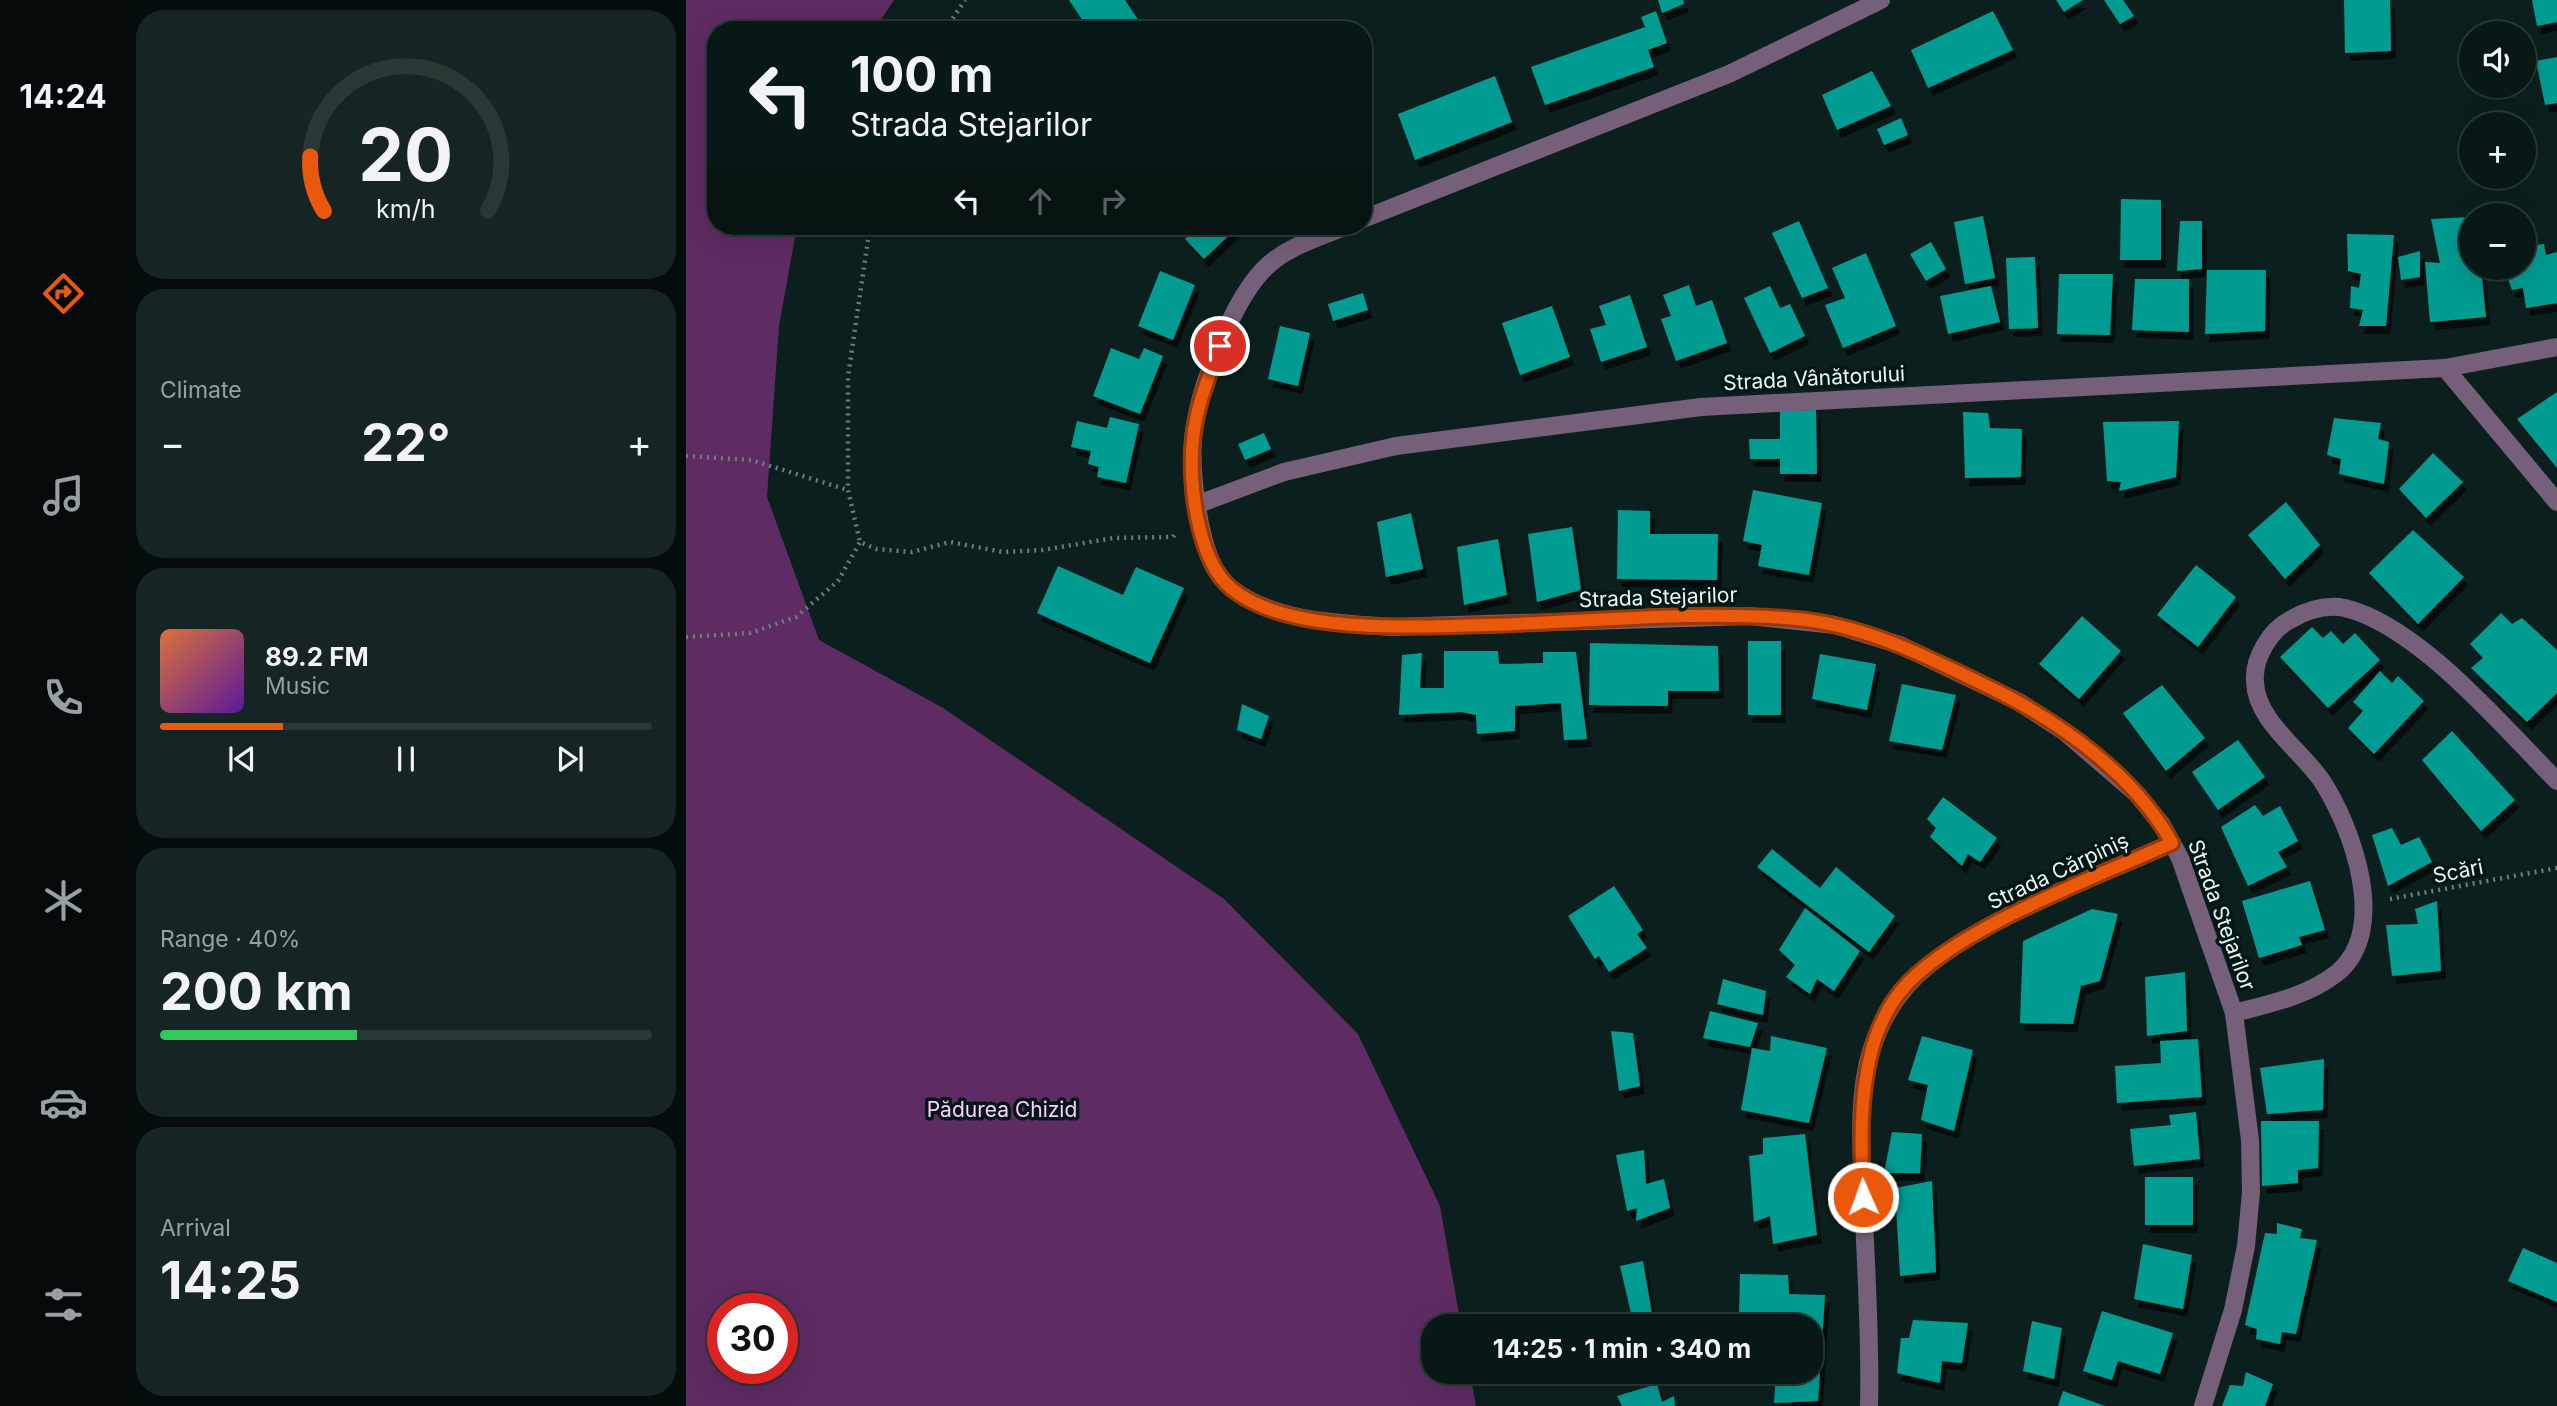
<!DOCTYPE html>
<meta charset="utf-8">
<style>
body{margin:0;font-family:Inter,sans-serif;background:#162523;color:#f1f3f6;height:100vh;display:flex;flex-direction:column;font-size:26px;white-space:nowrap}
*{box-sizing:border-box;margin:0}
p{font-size:23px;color:#98a0a1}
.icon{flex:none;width:38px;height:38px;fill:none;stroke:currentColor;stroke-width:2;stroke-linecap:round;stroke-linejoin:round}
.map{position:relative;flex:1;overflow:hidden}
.drawer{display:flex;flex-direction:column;gap:10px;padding:10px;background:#040d0c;width:560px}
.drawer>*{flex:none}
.top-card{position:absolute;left:21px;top:21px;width:665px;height:214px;border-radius:28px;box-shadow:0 7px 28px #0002,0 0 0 2px #293735;background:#081816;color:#f1f3f6;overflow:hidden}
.controls{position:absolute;left:1773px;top:21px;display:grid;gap:14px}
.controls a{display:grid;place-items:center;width:77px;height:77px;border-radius:50%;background:#081816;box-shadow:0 7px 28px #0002,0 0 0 2px #293735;font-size:35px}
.speed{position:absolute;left:21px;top:1293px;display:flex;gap:14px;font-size:35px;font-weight:700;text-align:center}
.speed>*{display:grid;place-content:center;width:91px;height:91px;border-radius:50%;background:#081816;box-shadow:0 7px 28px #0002,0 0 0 2px #293735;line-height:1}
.speed .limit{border:10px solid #d22;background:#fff;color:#111}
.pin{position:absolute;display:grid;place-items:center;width:60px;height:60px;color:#fff;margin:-30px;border:4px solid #fff;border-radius:50%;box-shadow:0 2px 7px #0007}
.me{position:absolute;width:77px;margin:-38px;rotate:358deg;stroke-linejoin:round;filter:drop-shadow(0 0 5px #0008)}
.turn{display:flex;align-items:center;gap:24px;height:147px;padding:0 28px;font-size:32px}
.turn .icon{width:91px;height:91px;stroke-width:2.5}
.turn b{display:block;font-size:49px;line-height:60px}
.lanes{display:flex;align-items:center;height:66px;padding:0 28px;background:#0003;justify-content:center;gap:35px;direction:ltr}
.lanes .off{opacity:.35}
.big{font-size:52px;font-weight:700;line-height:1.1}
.drawer .widget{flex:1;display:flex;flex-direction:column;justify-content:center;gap:10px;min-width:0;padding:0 24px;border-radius:28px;background:#162523}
.drawer .dial{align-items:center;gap:0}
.dial svg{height:182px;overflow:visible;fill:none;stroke:#293735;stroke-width:7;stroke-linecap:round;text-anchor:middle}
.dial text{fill:#f1f3f6;stroke:none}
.song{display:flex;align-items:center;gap:21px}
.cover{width:84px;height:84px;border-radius:10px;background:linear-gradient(135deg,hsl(20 70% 55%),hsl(270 70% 35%))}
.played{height:7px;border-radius:4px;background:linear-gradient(90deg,#ea580c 25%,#293735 25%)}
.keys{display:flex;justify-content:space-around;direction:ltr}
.heat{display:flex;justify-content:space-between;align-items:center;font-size:38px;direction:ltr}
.charge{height:10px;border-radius:5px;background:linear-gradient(90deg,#34c759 40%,#293735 0)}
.trip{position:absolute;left:735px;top:1314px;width:402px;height:70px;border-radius:28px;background:#081816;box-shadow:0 7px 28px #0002,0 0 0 2px #293735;font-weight:700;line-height:70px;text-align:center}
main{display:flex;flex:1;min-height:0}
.dock{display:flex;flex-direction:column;width:126px;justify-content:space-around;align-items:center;background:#030a09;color:#98a0a1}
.dock .icon{width:49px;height:49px}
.dock .active{color:#ea580c}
.dock b{font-size:32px;color:#f1f3f6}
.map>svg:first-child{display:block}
.forest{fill:#5e2b62;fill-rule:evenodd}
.building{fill:#069b91;filter:url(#shadow)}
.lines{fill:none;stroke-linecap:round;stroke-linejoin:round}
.path{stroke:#6c7d7b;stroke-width:4.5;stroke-dasharray:2 5;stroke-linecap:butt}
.street{stroke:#765f78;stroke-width:18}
.route-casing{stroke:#983908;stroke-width:18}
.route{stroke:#ea580c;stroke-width:12}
.labels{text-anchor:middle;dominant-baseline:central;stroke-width:7;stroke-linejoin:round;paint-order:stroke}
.street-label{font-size:21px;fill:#eaf7f5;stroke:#031715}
.park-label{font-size:21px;fill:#fccdfe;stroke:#031715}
</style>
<main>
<nav class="dock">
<b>14:24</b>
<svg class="icon active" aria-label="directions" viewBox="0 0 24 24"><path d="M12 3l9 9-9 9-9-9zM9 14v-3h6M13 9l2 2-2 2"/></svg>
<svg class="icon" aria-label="music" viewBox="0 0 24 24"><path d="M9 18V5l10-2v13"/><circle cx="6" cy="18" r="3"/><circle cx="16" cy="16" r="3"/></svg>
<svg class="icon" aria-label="phone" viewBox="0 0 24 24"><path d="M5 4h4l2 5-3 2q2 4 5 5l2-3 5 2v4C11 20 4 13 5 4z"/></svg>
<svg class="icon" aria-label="climate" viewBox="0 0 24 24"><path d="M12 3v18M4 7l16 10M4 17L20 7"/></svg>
<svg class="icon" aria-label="car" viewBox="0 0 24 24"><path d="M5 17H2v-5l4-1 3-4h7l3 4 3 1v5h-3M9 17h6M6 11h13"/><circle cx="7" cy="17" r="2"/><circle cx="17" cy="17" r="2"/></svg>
<svg class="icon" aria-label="filters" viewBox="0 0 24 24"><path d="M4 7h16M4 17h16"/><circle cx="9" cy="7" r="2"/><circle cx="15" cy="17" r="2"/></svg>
</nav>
<section class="drawer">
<div class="widget dial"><svg viewBox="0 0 100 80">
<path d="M14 69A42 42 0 1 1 86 69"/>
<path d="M14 69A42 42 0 0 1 8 45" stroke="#ea580c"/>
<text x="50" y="56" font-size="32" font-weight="700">20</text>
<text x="50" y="72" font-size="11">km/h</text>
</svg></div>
<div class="widget"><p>Climate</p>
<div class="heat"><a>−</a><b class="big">22°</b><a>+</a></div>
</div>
<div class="widget">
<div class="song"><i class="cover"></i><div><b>89.2 FM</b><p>Music</p></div></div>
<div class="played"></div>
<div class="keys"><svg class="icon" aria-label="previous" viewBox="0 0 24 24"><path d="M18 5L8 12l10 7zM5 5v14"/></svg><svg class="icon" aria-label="pause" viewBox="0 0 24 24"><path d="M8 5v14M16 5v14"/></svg><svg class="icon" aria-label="next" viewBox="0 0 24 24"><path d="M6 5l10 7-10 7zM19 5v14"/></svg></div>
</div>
<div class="widget"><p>Range · 40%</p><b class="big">200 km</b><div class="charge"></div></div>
<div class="widget"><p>Arrival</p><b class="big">14:25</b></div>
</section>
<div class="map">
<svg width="1871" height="1406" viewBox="0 0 1871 1406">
<defs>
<filter id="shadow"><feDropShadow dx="4.5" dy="8" stdDeviation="0" flood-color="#0009"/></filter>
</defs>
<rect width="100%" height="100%" fill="#0b201e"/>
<path class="forest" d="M0,0H208L188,30H30V226H111L93,326L81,497L133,640L257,708L538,899L672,1034L754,1206L775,1326H747V1372H784L790,1406H0ZM37,1309H96V1368H37Z"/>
<g class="building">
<path d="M383,0H439L457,27L453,30H403Z"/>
<path d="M972,0H997L998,4L976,13Z"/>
<path d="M1370,0H1397L1378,12Z"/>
<path d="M1418,0H1437L1448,16L1434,24Z"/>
<path d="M1658,0H1704L1705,51L1659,53Z"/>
<path d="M1846,0H1871V22L1851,26Z"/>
<path d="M970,11L981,43L962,50L968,67L859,105L845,67L959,27L955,17Z"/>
<path d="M1307,11L1327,50L1242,88L1225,50Z"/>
<path d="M1871,57V103L1859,105L1850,61Z"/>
<path d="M1186,71L1205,106L1151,130L1136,95Z"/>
<path d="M809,76L826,122L729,160L712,114Z"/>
<path d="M1215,118L1222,135L1198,145L1191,129Z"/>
<path d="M1435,199L1475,200V260H1434Z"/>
<path d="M1297,216L1309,278L1279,284L1268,222Z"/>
<path d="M1785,217V268H1795L1800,317L1744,322L1739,262L1754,263L1745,219Z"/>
<path d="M1113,221L1142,288L1116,298L1086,233Z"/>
<path d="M1494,221H1516V269L1491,271Z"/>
<path d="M513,226H553L518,259L499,239Z"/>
<path d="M1661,234L1708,235L1700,326H1673L1677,310L1664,308L1665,286L1673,288L1675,274L1662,271Z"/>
<path d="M1245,242L1260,269L1240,281L1224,254Z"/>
<path d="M1858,244L1860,255L1871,252V303L1840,308L1837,288L1826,290L1818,268H1838V247Z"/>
<path d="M1734,251V277L1715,280L1712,257Z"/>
<path d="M1180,253L1210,326L1157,348L1139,305L1159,298L1146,268Z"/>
<path d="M1349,257L1352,328L1323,329L1320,258Z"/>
<path d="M1521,270H1580L1579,331L1519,334Z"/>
<path d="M474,271L509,285L487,340L452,326Z"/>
<path d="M1373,274H1427L1424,335L1371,334Z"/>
<path d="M1449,279H1503V332L1446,330Z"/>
<path d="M1003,285L1010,306L1026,300L1041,343L990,361L975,319L985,316L977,295Z"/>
<path d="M1084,286L1094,308L1104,304L1119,336L1084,353L1058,298Z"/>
<path d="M1305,286L1314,322L1262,334L1254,296Z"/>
<path d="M677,293L682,310L647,321L642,304Z"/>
<path d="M944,295L961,347L915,362L904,329L920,325L913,306Z"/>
<path d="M866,306L884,357L834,375L816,323Z"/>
<path d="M594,326L624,333L612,386L582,379Z"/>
<path d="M425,348L453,359L458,348L477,356L454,414L407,396Z"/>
<path d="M1871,392V468L1831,419Z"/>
<path d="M1130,410L1131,474H1094V459H1064L1063,439H1094V411Z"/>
<path d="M1277,412L1302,413L1304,428L1336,429L1335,477L1279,478Z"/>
<path d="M424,417L453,424L440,483L411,477L413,467L402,464L405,451L385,447L391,421L421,428Z"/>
<path d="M1648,418L1695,423L1692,439L1703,442L1698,484L1653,474L1655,459L1641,455Z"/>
<path d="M1493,421L1490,477L1433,491L1435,482L1421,481L1417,422Z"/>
<path d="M578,433L585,449L559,460L552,444Z"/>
<path d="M1747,453L1777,482L1740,518L1713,489Z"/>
<path d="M1067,490L1136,503L1123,575L1072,566L1076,545L1057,541Z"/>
<path d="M1600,502L1634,545L1599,579L1562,535Z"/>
<path d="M932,510L964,511V534H1032L1031,580L931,579Z"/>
<path d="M725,513L737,569L700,577L691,522Z"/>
<path d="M886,527L895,590L851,602L842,534Z"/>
<path d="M1727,530L1778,577L1732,624L1683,573Z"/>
<path d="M812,539L821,595L778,605L771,547Z"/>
<path d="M1510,565L1550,597L1512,647L1471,615Z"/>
<path d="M372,566L437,595L450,567L498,588L464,663L351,613Z"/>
<path d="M1815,613L1826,624L1836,618L1871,650V693L1841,722L1785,668L1797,658L1784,644Z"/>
<path d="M1396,616L1435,651L1393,699L1353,664Z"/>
<path d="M1626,627L1637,638L1645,631L1657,644L1669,633L1694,660L1642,708L1594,657Z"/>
<rect x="1062" y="641" width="33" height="74"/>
<path d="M904,643L1032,646L1033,691H982V706L903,705Z"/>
<path d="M758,651H812L813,664L857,663V652H890L901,739L878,740L875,703L829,706V731L791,734L790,715L775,712L713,715L716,655L736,653L734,688H758Z"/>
<path d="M1134,654L1190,664L1181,710L1126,699Z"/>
<path d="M1694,671L1706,683L1712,676L1738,701L1688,754L1662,728L1677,711L1667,702Z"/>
<path d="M1216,684L1270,695L1256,750L1203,741Z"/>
<path d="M1476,685L1519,738L1480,771L1437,713Z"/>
<path d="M556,704L583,716L575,739L551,730Z"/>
<path d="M1766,731L1829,800L1795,831L1736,760Z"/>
<path d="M1552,740L1579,777L1532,810L1506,772Z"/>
<path d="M1257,797L1311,838L1294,862L1282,854L1276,866L1244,837L1250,828L1241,819Z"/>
<path d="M1569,805L1577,816L1594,806L1612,841L1592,852L1601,867L1562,886L1535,827Z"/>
<path d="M1706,828L1715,845L1733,837L1746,862L1702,886L1686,835Z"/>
<path d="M1086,849L1134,888L1150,867L1209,916L1183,952L1071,867Z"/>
<path d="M1624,881L1639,930L1613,937L1616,945L1573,958L1556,901Z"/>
<path d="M928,886L957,930L951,934L961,948L923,972L913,956L909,959L882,916Z"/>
<path d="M1751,901L1755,971L1706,976L1700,925L1732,924L1729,909Z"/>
<path d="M1119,908L1174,951L1148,991L1131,979L1124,994L1100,977L1109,965L1093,950Z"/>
<path d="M1406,909L1432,914L1414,981L1395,986L1387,1024L1334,1023L1337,941Z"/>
<path d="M1499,972L1501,1031L1461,1036L1459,977Z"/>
<path d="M1037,979L1080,991L1077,1015L1031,1004Z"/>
<path d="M1024,1011L1072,1023L1064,1047L1017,1038Z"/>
<path d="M925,1031L947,1033L954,1086L933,1091Z"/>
<path d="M1085,1036L1141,1048L1123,1123L1055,1110L1066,1048L1084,1051Z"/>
<path d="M1236,1036L1287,1050L1268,1131L1235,1120L1242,1085L1222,1080Z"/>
<path d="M1512,1039L1516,1097L1431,1103L1429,1066L1475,1063L1474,1041Z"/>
<path d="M1638,1059L1637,1110L1581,1114L1574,1068Z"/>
<path d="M1510,1112L1514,1159L1448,1166L1444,1129L1485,1125L1483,1115Z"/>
<path d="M1575,1121H1633L1632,1168L1612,1170V1183L1576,1186Z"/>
<path d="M1206,1132L1236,1134L1234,1173H1198Z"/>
<path d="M1119,1134L1131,1235L1087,1244L1084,1216L1068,1222L1063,1156L1077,1154V1138Z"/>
<path d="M958,1150L960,1184L978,1179L984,1208L950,1221L951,1208L941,1211L930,1155Z"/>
<rect x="1459" y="1177" width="48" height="48"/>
<path d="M1246,1181L1250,1272L1214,1276L1209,1188Z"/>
<path d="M1591,1223L1616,1229L1614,1238L1631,1240L1610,1334L1596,1332L1594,1344L1570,1339L1571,1329L1559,1325L1579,1233L1591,1234Z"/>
<path d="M1457,1244L1506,1255L1497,1309L1448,1299Z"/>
<path d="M1837,1248L1871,1263V1302L1822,1281Z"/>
<path d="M957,1261L968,1326H948L934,1266Z"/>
<path d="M1054,1274L1102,1275L1103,1294L1139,1295L1132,1401L1088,1403L1090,1372H1125V1326H1093V1318L1053,1314Z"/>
<path d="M1416,1311L1487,1333L1474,1374L1432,1361L1426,1380L1397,1371Z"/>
<path d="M1227,1320L1282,1323L1276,1363L1256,1361L1254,1383L1211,1373L1215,1338H1223Z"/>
<path d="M1346,1321L1376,1328L1368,1379L1337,1371Z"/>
<path d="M1560,1372L1587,1384L1579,1406H1536L1544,1385L1557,1386Z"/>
<path d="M971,1384L976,1402L988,1396L989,1406H936L931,1396Z"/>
<path d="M1377,1391L1419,1406H1372Z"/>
</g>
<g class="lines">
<g class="path">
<path d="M259,30L279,0"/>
<path d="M184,226L162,377V490L174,542L190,549L226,552L264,542L317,552L357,550L428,538L487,537L489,534"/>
<path d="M0,456L65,460L162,490"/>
<path d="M0,637L64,633L110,617L152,581L174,542"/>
<path d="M1704,899L1871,868"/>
</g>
<g class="street">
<path d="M677,219L1043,74L1195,0"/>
<path d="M661,226C632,238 599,247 577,270C545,304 511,392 507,440C505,469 509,496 514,524C519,548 526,573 546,589C589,622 653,623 705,627L1063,616L1149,625L1214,645L1333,702L1379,732L1451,794L1476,825L1494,858L1548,1013L1564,1140L1565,1192L1560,1246L1547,1310L1517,1406"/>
<path d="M1759,368L1871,502"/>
<path d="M510,505L598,472L710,446L1015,407L1759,368L1871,347"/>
<path d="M1548,1013C1583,1004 1622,996 1651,973C1704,930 1666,827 1636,781C1616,751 1570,721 1569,682C1567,659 1584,630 1604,620C1621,610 1639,604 1659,608C1733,626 1817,727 1871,781"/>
<path d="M1183,1406C1185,1334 1179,1260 1177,1188C1175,1143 1172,1094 1185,1051C1196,1016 1215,986 1244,964C1307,914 1411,877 1486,843"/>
</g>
</g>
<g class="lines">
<defs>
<path id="route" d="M534,346C523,376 510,407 507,439C502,481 511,561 546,589C604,636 731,626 803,625C903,622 1012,610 1111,619C1183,626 1245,659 1309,690C1377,724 1449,776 1486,843C1413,876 1264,930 1215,991C1201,1008 1190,1032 1185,1053C1173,1100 1175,1149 1177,1197"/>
</defs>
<use href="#route" class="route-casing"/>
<use href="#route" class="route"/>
</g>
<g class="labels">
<g class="street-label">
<text transform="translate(1128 378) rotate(-3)">Strada Vânătorului</text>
<text transform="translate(972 597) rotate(-2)">Strada Stejarilor</text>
<text transform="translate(1372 871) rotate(-25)">Strada Cărpiniș</text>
<text transform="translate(1772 871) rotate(-11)">Scări</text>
<text transform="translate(1536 915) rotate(70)">Strada Stejarilor</text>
</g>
<g class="park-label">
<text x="316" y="1109">Pădurea Chizid</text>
</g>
</g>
</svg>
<div class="controls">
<a><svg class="icon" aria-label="sound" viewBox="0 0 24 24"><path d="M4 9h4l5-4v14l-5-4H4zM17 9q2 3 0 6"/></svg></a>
<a>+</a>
<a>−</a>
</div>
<div class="speed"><div class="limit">30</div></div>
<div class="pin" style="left:534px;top:346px;background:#d93025"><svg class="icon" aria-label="arrive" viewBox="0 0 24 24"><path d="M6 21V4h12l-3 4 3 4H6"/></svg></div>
<svg class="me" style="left:1177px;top:1197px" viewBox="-20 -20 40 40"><circle r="17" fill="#ea580c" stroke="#fff" stroke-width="3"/><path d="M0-11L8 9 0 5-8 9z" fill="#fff"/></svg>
<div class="trip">14:25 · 1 min · 340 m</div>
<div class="top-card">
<div class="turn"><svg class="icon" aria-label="left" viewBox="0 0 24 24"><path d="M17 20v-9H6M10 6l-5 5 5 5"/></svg><div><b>100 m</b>Strada Stejarilor</div></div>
<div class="lanes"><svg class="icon" aria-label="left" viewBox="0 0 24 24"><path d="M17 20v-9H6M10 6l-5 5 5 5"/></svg><svg class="icon off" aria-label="ahead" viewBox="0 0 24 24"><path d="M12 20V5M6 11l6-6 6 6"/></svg><svg class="icon off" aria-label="right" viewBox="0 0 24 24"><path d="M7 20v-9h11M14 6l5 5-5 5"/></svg></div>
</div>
</div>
</main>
